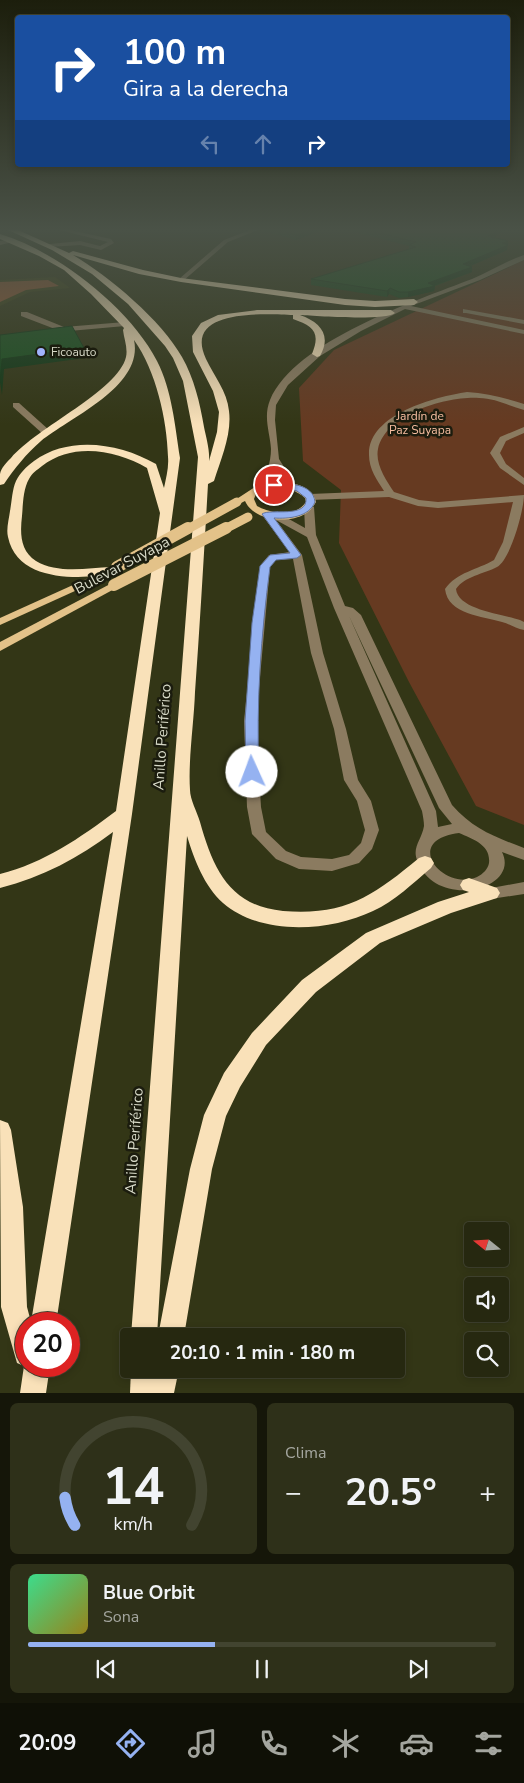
<!DOCTYPE html>
<html lang="es">
<meta charset="utf-8">
<style>
body{margin:0;font-family:"Nunito Sans",sans-serif;background:#2e3019;color:#f1f3f6;height:100vh;display:flex;flex-direction:column;font-size:19px;white-space:nowrap}
*{box-sizing:border-box;margin:0}
p{font-size:16px;color:#a4a69f}
.icon{flex:none;width:28px;height:28px;fill:none;stroke:currentColor;stroke-width:2;stroke-linecap:round;stroke-linejoin:round}
.map{position:relative;height:1393px;overflow:hidden}
.side{display:flex;flex-direction:column;gap:10px;padding:10px;background:#151609;flex:1}
.side>*{flex:none}
.hud{position:absolute;left:15px;top:15px;width:495px;height:152px;border-radius:5px;box-shadow:0 2px 8px #0003,0 0 0 1px #424430;background:#1a4fa0;color:#fff;overflow:hidden}
.needle{width:32px;rotate:288deg}
.controls{position:absolute;left:464px;top:1222px;display:grid;gap:10px}
.controls a{display:grid;place-items:center;width:45px;height:45px;border-radius:5px;background:#262810;box-shadow:0 2px 8px #0003,0 0 0 1px #424430;font-size:25px}
.speed{position:absolute;left:15px;top:1312px;display:flex;gap:10px;font-size:25px;font-weight:700;text-align:center}
.speed>*{display:grid;place-content:center;width:65px;height:65px;border-radius:50%;background:#262810;box-shadow:0 2px 8px #0003,0 0 0 1px #424430;line-height:1}
.speed .limit{border:8px solid #d22;background:#fff;color:#111}
.pin{position:absolute;display:grid;place-items:center;width:42px;height:42px;color:#fff;margin:-21px;border:2px solid #fff;border-radius:50%;box-shadow:0 1px 5px #0007}
.me{position:absolute;width:55px;margin:-28px;rotate:358deg;stroke-linejoin:round;filter:drop-shadow(0 0 4px #0008)}
.turn{display:flex;align-items:center;gap:18px;height:105px;padding:0 25px;font-size:22px}
.turn .icon{width:65px;height:65px;stroke-width:2.5}
.turn b{display:block;font-size:35px;line-height:42px}
.lanes{display:flex;align-items:center;height:48px;padding:0 25px;background:#0003;justify-content:center;gap:25px;direction:ltr}
.lanes .off{opacity:.35}
.big{font-size:38px;font-weight:700;line-height:1.1}
.side .tile{flex:1;display:flex;flex-direction:column;justify-content:center;gap:8px;min-width:0;padding:0 18px;border-radius:8px;background:#2e3019}
.side .dial{align-items:center;gap:0}
.dial svg{height:130px;overflow:visible;fill:none;stroke:#424430;stroke-width:7;stroke-linecap:round;text-anchor:middle}
.dial text{fill:#f1f3f6;stroke:none}
.song{display:flex;align-items:center;gap:15px}
.cover{width:60px;height:60px;border-radius:8px;background:linear-gradient(135deg,hsl(150 70% 55%),hsl(50 70% 35%))}
.played{height:5px;border-radius:2px;background:linear-gradient(90deg,#95b2f1 40%,#424430 40%)}
.keys{display:flex;justify-content:space-around;direction:ltr}
.heat{display:flex;justify-content:space-between;align-items:center;font-size:28px;direction:ltr}
.side .tiles{flex:1;display:grid;gap:10px;grid-template-columns:1fr 1fr}
.tile:last-child{grid-column:span 2}
.trip{position:absolute;left:120px;top:1328px;width:285px;height:50px;border-radius:5px;background:#262810;box-shadow:0 2px 8px #0003,0 0 0 1px #424430;font-weight:700;line-height:50px;text-align:center}
.menu{display:flex;height:80px;justify-content:space-around;align-items:center;background:#0f1006;color:#a4a69f}
.menu .icon{width:35px;height:35px}
.menu .selected{color:#95b2f1}
.menu b{font-size:22px;color:#f1f3f6}
.map>svg:first-child{display:block}
.built{fill:#3d4017}
.green{fill:#663a21}
.forest{fill:#945532}
.lines{fill:none;stroke-linecap:round;stroke-linejoin:round}
.minor{fill:#8b7b60;fill-rule:evenodd}
.major{fill:#e3c289;fill-rule:evenodd}
.highway{fill:#f9e1b9;fill-rule:evenodd}
.major-bridge-far1{stroke:#e3c289;stroke-width:9}
.major-bridge{stroke:#e3c289;stroke-width:12}
.wall{fill:#17451b}
.shaded-wall{fill:#133816}
.building{fill:#1b501f;stroke:#133816}
.route{fill:#95b2f1;stroke:#61749d}
.poi-dot{fill:#a0b3fd;stroke:#1b1c0e;stroke-width:2}
.labels{text-anchor:middle;dominant-baseline:central;stroke-width:5;stroke-linejoin:round;paint-order:stroke}
.far-poi-label{font-size:12px;fill:#d8dac8;stroke:#1b1c0e;text-anchor:start}
.far-park-label{font-size:12px;fill:#f7bea1;stroke:#1b1c0e}
.street-label{font-size:15px;fill:#d8dac8;stroke:#1b1c0e}
</style>
<div class="map">
<svg width="524" height="1393" viewBox="0 0 524 1393">
<rect width="100%" height="100%" fill="#333616"/>
<path class="built" d="M55,277L70,288L30,292L0,306V280Z"/>
<path class="green" d="M524,260V825L476,806L409,682L339,543L341,490L303,461L299,388L334,350Z"/>
<path class="forest" d="M48,280L59,286L26,290L0,302V282Z"/>
<g class="lines">
<g class="minor">
<path d="M59,230H70L111,239L114,243L101,250L80,245L48,247L47,246L50,244L80,241L100,246L108,242Z"/>
<path d="M250,230H258L228,242L183,281H179V279L224,240Z"/>
<path d="M11,239L14,241L13,242L0,245V241Z"/>
<path d="M524,255V260L480,280L411,306L524,330V334L405,309L361,331L320,356L288,385L276,405L275,420L279,459L296,486L294,488H288L277,470L269,488H263L261,486C266,474 271,463 271,449C270,433 263,417 270,400C295,341 415,301 472,279C489,272 506,261 524,255Z"/>
<path d="M463,309L524,320V324L466,313H463Z"/>
<path d="M21,312H27L64,327L125,322L129,324L125,326L58,332L55,329L21,316Z"/>
<path d="M467,392C487,393 505,398 524,404V410C509,406 495,398 479,398C448,396 386,413 378,449C375,464 386,480 394,492L419,500L438,502L524,495C524,509 511,559 497,567C484,574 465,576 456,589C458,610 503,614 520,620L524,622V630C516,629 510,624 502,622C483,616 448,615 445,589C457,572 477,570 494,560L503,542L513,502L438,508L418,506L389,497L310,500L305,497L310,494L384,491C377,480 369,469 369,455C368,414 435,397 467,392Z"/>
<path d="M13,403H19L49,430V434H43L13,407Z"/>
<path d="M524,427V433L506,441L500,453L506,464L524,478V485L500,468L490,453L500,437Z"/>
<path d="M309,504L314,507L316,535L345,606L353,608L361,615L452,805C473,829 495,837 524,848V860L502,852C521,890 435,911 417,860C412,847 422,839 424,826C424,822 423,816 422,811L334,608L307,537L276,520L302,555L323,653L346,729L358,780L371,801L379,830L372,849L359,863L332,871L299,869L276,859L252,834L247,807L244,721L260,566L269,555L290,552L262,515L267,512L272,515L280,514L305,528L304,507ZM293,559L311,653L334,729L344,780L357,801L365,830L361,843L349,855L332,859L301,857L286,851L266,832L261,807L256,721L270,567L276,560ZM349,616L439,808L452,824L438,827L436,811ZM459,833C473,839 491,845 489,863C488,869 483,874 477,877C443,892 401,840 459,833Z"/>
<path d="M524,882V894L491,899L486,897L483,893L486,889Z"/>
</g>
<g class="major">
<path d="M271,482C287,481 312,484 316,502C313,507 310,511 305,514C288,524 254,521 245,501L237,505L232,502L255,487ZM271,488C284,487 295,489 305,498L306,502C295,518 272,514 257,506L254,499L256,494Z"/>
<path d="M115,566L119,567L120,569L119,571L0,625V618Z"/>
<path d="M114,582L118,583L119,585L118,587L0,651V642Z"/>
</g>
<g class="highway">
<path d="M8,230H18L69,253L73,251L143,270L181,278L345,299L375,301L414,299L418,302L414,305L375,307L345,305L181,282L139,274L73,255C109,276 162,321 182,357C194,378 200,403 204,427C206,437 210,450 209,461L217,432L219,412L213,391L193,352L192,336L201,323L218,315L257,310H391L395,313C385,321 317,316 300,315C320,322 332,335 320,356L317,357L312,354C321,332 313,326 293,319V315C265,314 182,308 206,359C214,376 227,391 229,411C232,434 221,459 214,481L208,484C204,554 200,623 195,692C194,722 188,760 190,790C190,799 197,812 200,822C213,868 229,906 283,911C345,916 373,896 419,858L425,856L431,858L434,863L431,868C413,883 395,901 373,911C329,932 261,936 223,903C204,886 194,859 187,836L157,1336H131L198,457L183,381L173,358L165,346L128,304L92,274L52,250Z"/>
<path d="M0,234C57,251 130,308 157,361C172,390 175,426 180,458L132,814L56,1324H26V1366H50L46,1393H20L24,1366L17,1363L1,1307L0,1120L8,1123L11,1130L23,1207L27,1307L31,1322L113,832C78,858 43,877 0,888V874C44,863 80,838 116,811L160,513L147,468C116,450 73,442 42,466C37,470 32,473 29,479C23,489 23,505 22,516C20,533 20,551 36,561C57,574 88,568 111,567L116,568L117,571L116,574C104,577 90,576 78,577C49,577 15,570 8,537C6,529 9,519 10,511C12,501 12,490 16,481C20,473 26,467 34,461C69,435 120,443 156,464L164,488C166,478 169,467 168,457C167,419 156,371 134,340C144,386 71,417 41,441C26,454 15,468 4,484L0,485C0,482 0,477 0,474C1,468 7,462 11,458C37,427 118,391 126,357C128,348 124,339 123,330L124,328L91,294L64,270L39,256L0,239Z"/>
<path d="M469,878L497,888L500,893L497,898L451,913L380,943L316,992L266,1045L240,1087L226,1116L212,1169L184,1336H158L190,1169L204,1115L224,1073L252,1033L302,980L366,933L438,902L469,892L463,890L460,885L463,880Z"/>
<path d="M131,1369H179L174,1393H130Z"/>
</g>
<g class="major-bridge-far1">
<path d="M186,530L237,502"/>
<path d="M223,530L248,517"/>
</g>
<g class="major-bridge">
<path d="M117,567L188,528"/>
<path d="M114,585L226,528"/>
</g>
</g>
<g class="wall">
<path d="M264,230H322L296,240L264,231Z"/>
<path d="M347,230H505L494,237L508,241L507,250L470,266L472,272L435,286L434,291L408,297L399,298L389,294L387,297L311,285V279L409,249V246Z"/>
</g>
<g class="shaded-wall">
<path d="M309,230H322L296,240V235Z"/>
<path d="M498,230H505L488,241V236Z"/>
<path d="M508,241L507,250L463,269V264Z"/>
<path d="M472,267V272L433,286H435L434,291L408,297V292L428,283Z"/>
<path d="M390,288L389,294L387,297V291Z"/>
<path d="M84,348L85,358L4,369L2,395L0,382L2,359Z"/>
</g>
<g class="building">
<path d="M279,230H309L296,235Z"/>
<path d="M367,230H498L488,236L508,241L502,243L508,245L463,264L472,267L428,283L435,286L408,292H399L390,288L387,291L311,279L416,247L409,245L416,242Z"/>
<path d="M72,326L84,348L2,359L0,382V335Z"/>
</g>
<linearGradient id="sky" x2="0" y2="1"><stop stop-color="#1c1e0c"/><stop offset="0.54" stop-color="#4a5247"/><stop offset="1" stop-color="#4a5247" stop-opacity="0"/></linearGradient>
<rect width="524" height="425" fill="url(#sky)"/>
<path class="route" d="M274,482C288,484 313,483 315,502C309,517 289,519 274,518L301,555L297,558L276,560L270,567C261,635 256,703 259,772L252,777L246,772L245,721L252,623L260,566L270,555L290,553L262,514C270,508 308,519 306,498L297,491L271,487V483Z"/>
<circle class="poi-dot" cx="41" cy="352" r="5"/>
<g class="labels">
<g class="far-poi-label">
<text x="51" y="352">Ficoauto</text>
</g>
<g class="far-park-label">
<text x="420" y="416">Jardín de<tspan x="420" dy="14">Paz Suyapa</tspan></text>
</g>
<g class="street-label">
<text transform="translate(122 565) rotate(-28)">Bulevar Suyapa</text>
<text transform="translate(162 737) rotate(-86)">Anillo Periférico</text>
<text transform="translate(134 1141) rotate(-86)">Anillo Periférico</text>
</g>
</g>
</svg>
<div class="controls">
<a><svg class="needle" viewBox="-14 -14 28 28"><path d="M0-13l5 13h-10z" fill="#e53935"/><path d="M0 13l5-13h-10z" fill="#a4a69f"/></svg></a>
<a><svg class="icon" aria-label="sound" viewBox="0 0 24 24"><path d="M4 9h4l5-4v14l-5-4H4zM17 9q2 3 0 6"/></svg></a>
<a><svg class="icon" aria-label="search" viewBox="0 0 24 24"><circle cx="10" cy="10" r="6"/><path d="M15 15l6 6"/></svg></a>
</div>
<div class="speed"><div class="limit">20</div></div>
<div class="pin" style="left:274px;top:485px;background:#d93025"><svg class="icon" aria-label="arrive" viewBox="0 0 24 24"><path d="M6 21V4h12l-3 4 3 4H6"/></svg></div>
<svg class="me" style="left:252px;top:772px" viewBox="-20 -20 40 40"><circle r="19" fill="#fff"/><path d="M0-13L10 11 0 6-10 11z" fill="#95b2f1"/></svg>
<div class="trip">20:10 · 1 min · 180 m</div>
<div class="hud">
<div class="turn"><svg class="icon" aria-label="right" viewBox="0 0 24 24"><path d="M7 20v-9h11M14 6l5 5-5 5"/></svg><div><b>100 m</b>Gira a la derecha</div></div>
<div class="lanes"><svg class="icon off" aria-label="left" viewBox="0 0 24 24"><path d="M17 20v-9H6M10 6l-5 5 5 5"/></svg><svg class="icon off" aria-label="ahead" viewBox="0 0 24 24"><path d="M12 20V5M6 11l6-6 6 6"/></svg><svg class="icon" aria-label="right" viewBox="0 0 24 24"><path d="M7 20v-9h11M14 6l5 5-5 5"/></svg></div>
</div>
</div>
<section class="side">
<div class="tiles">
<div class="tile dial"><svg viewBox="0 0 100 80">
<path d="M14 69A42 42 0 1 1 86 69"/>
<path d="M14 69A42 42 0 0 1 8 52" stroke="#95b2f1"/>
<text x="50" y="56" font-size="32" font-weight="700">14</text>
<text x="50" y="72" font-size="11">km/h</text>
</svg></div>
<div class="tile"><p>Clima</p>
<div class="heat"><a>−</a><b class="big">20.5°</b><a>+</a></div>
</div>
<div class="tile">
<div class="song"><i class="cover"></i><div><b>Blue Orbit</b><p>Sona</p></div></div>
<div class="played"></div>
<div class="keys"><svg class="icon" aria-label="previous" viewBox="0 0 24 24"><path d="M18 5L8 12l10 7zM5 5v14"/></svg><svg class="icon" aria-label="pause" viewBox="0 0 24 24"><path d="M8 5v14M16 5v14"/></svg><svg class="icon" aria-label="next" viewBox="0 0 24 24"><path d="M6 5l10 7-10 7zM19 5v14"/></svg></div>
</div>
</div>
</section>
<nav class="menu">
<b>20:09</b>
<svg class="icon selected" aria-label="directions" viewBox="0 0 24 24"><path d="M12 3l9 9-9 9-9-9zM9 14v-3h6M13 9l2 2-2 2"/></svg>
<svg class="icon" aria-label="music" viewBox="0 0 24 24"><path d="M9 18V5l10-2v13"/><circle cx="6" cy="18" r="3"/><circle cx="16" cy="16" r="3"/></svg>
<svg class="icon" aria-label="phone" viewBox="0 0 24 24"><path d="M5 4h4l2 5-3 2q2 4 5 5l2-3 5 2v4C11 20 4 13 5 4z"/></svg>
<svg class="icon" aria-label="climate" viewBox="0 0 24 24"><path d="M12 3v18M4 7l16 10M4 17L20 7"/></svg>
<svg class="icon" aria-label="car" viewBox="0 0 24 24"><path d="M5 17H2v-5l4-1 3-4h7l3 4 3 1v5h-3M9 17h6M6 11h13"/><circle cx="7" cy="17" r="2"/><circle cx="17" cy="17" r="2"/></svg>
<svg class="icon" aria-label="filters" viewBox="0 0 24 24"><path d="M4 7h16M4 17h16"/><circle cx="9" cy="7" r="2"/><circle cx="15" cy="17" r="2"/></svg>
</nav>
